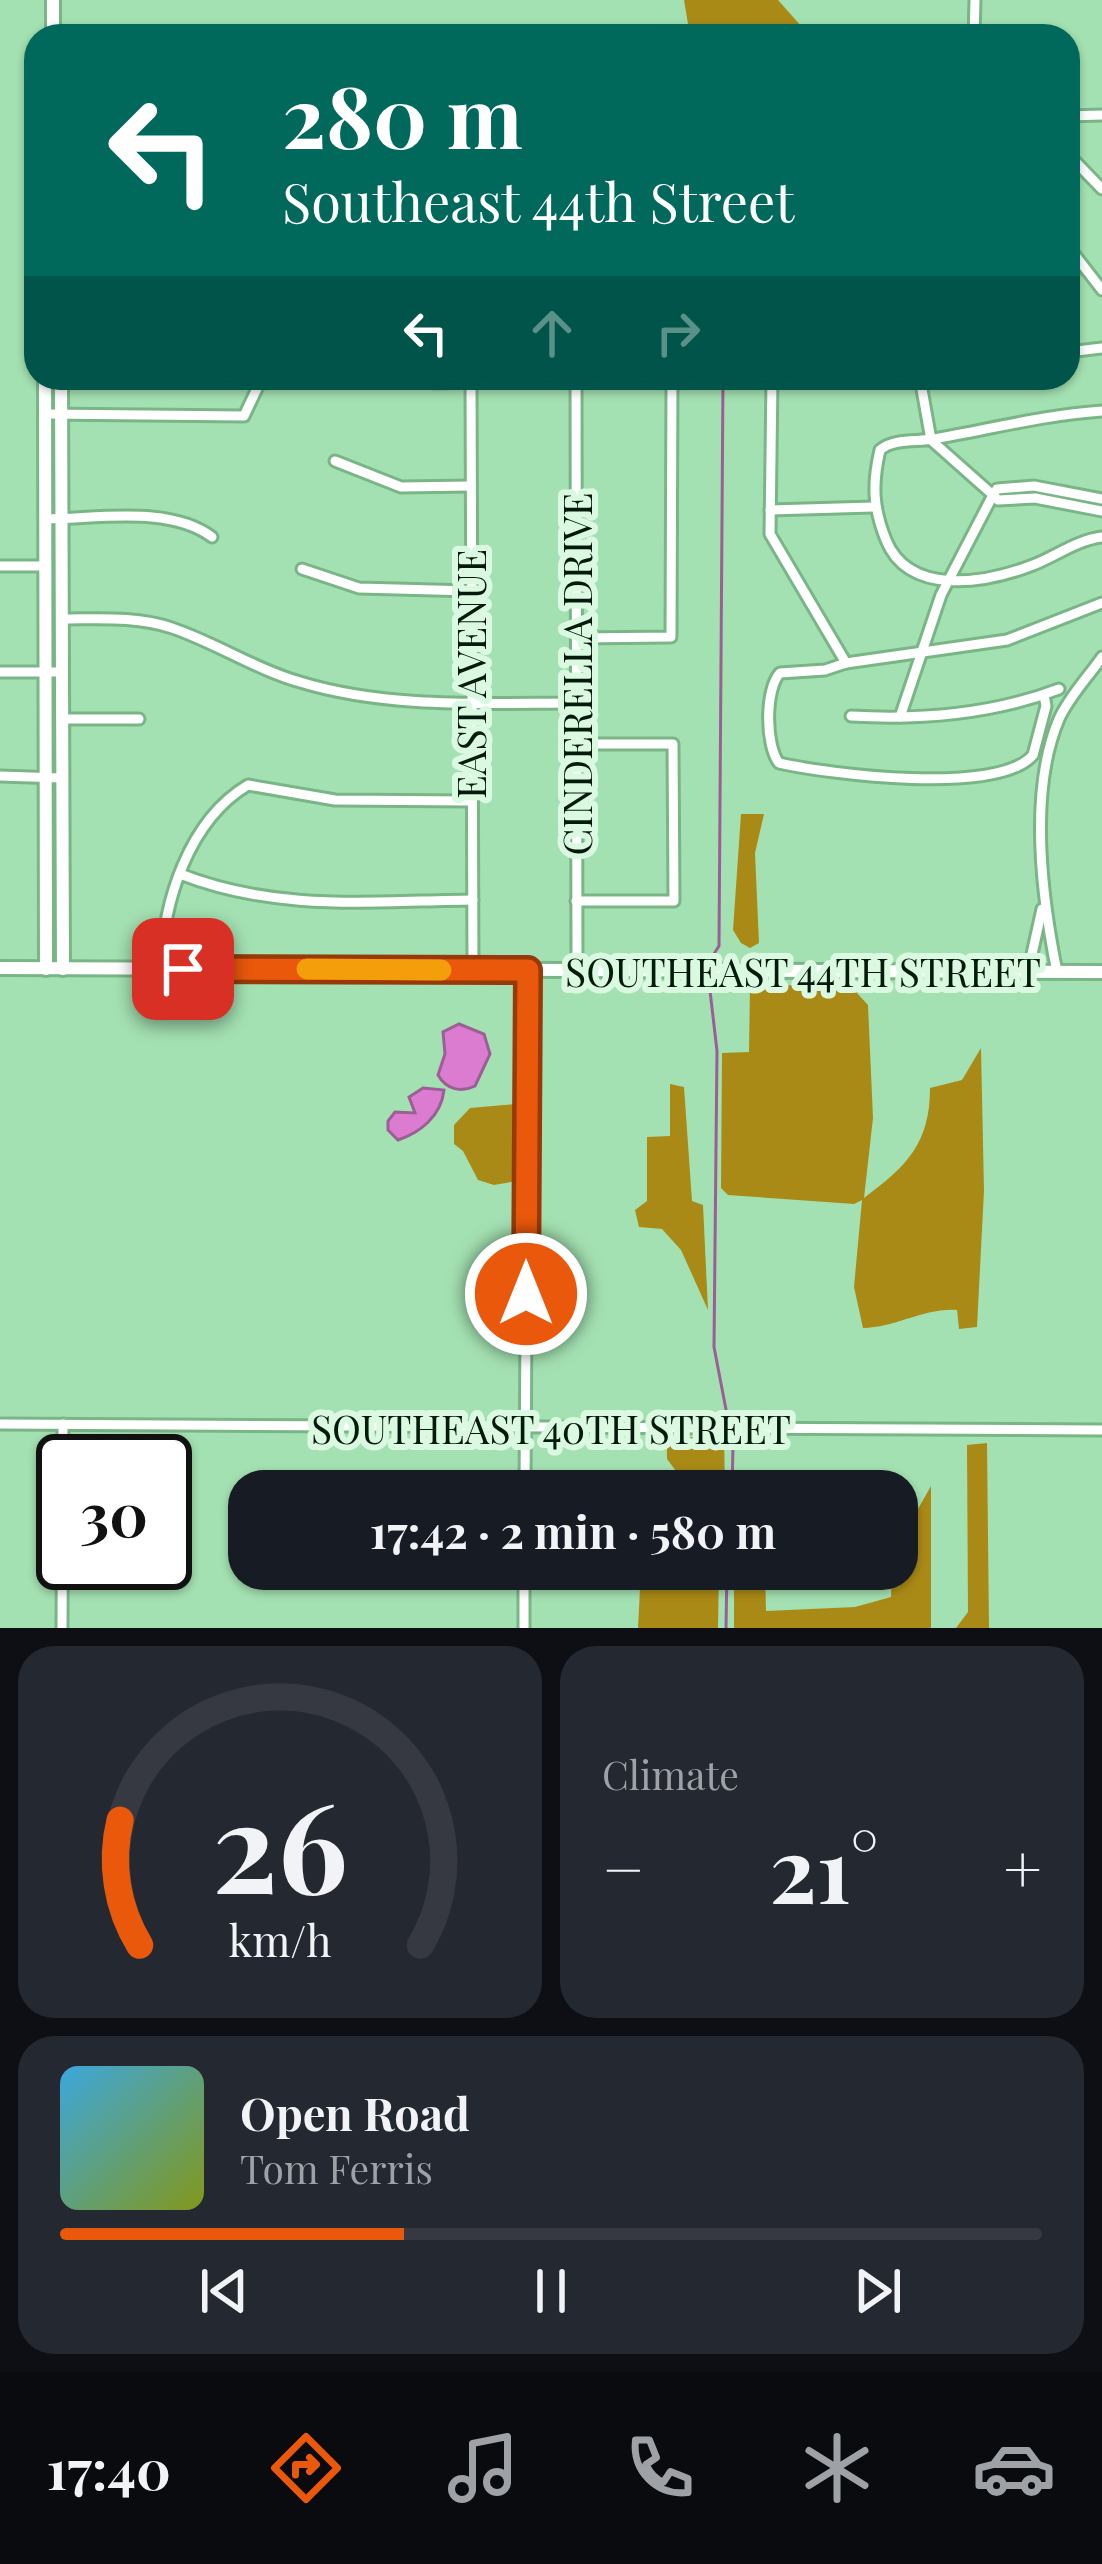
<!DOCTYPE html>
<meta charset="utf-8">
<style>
body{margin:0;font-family:"Playfair Display",serif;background:#242831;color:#f1f3f6;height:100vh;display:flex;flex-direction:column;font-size:45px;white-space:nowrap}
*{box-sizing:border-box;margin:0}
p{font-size:39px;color:#9ea1a6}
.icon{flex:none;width:66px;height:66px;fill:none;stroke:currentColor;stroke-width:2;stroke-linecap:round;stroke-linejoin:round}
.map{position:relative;height:1628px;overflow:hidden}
.side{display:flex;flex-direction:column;gap:18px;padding:18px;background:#0d0f14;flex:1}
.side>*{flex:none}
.hud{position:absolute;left:24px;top:24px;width:1056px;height:366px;border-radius:36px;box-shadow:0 3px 9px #0004;background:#00695c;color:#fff;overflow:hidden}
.speed{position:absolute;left:36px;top:1434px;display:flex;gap:24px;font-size:60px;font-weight:700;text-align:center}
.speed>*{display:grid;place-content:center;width:156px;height:156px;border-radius:50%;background:#171b24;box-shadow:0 3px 9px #0004;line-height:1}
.speed .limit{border:6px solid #111;border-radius:18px;background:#fff;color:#111}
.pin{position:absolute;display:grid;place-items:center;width:102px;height:102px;color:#fff;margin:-51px;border-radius:24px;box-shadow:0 6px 18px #0006}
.me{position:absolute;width:132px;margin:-66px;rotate:0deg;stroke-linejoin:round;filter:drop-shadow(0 0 9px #0008)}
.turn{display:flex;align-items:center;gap:42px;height:252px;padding:0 60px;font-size:54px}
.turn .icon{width:156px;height:156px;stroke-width:2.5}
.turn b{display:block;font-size:84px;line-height:102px}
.lanes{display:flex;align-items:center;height:114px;padding:0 60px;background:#0003;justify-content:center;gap:60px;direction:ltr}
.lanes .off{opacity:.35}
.big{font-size:90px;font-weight:700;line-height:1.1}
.side .card{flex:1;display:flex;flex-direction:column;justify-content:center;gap:18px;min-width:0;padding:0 42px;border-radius:36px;background:#242831}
.side .dial{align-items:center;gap:0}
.dial svg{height:312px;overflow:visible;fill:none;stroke:#363941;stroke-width:7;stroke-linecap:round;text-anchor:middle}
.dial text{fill:#f1f3f6;stroke:none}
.song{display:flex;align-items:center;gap:36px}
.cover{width:144px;height:144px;border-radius:18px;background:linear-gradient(135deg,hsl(200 70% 55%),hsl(70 70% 35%))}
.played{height:12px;border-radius:6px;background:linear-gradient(90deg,#ea580c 35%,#363941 35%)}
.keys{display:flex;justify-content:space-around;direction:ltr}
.heat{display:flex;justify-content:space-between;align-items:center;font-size:66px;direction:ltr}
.side .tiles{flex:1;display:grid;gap:18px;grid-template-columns:1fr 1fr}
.card:last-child{grid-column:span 2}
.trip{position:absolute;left:228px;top:1470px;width:690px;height:120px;border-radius:36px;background:#171b24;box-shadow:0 3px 9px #0004;font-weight:700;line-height:120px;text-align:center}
.tab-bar{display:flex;height:192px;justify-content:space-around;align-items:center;background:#090b0e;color:#9ea1a6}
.tab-bar .icon{width:84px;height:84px}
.tab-bar .selected{color:#ea580c}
.tab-bar b{font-size:54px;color:#f1f3f6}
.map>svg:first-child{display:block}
.forest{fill:#aa8a16}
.water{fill:#dc7cd0;stroke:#9b5f95;stroke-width:3}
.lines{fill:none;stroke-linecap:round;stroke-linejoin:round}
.stream{stroke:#9b5f95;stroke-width:3}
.street-casing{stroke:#7ab588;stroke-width:15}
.secondary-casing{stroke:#7ab588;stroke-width:18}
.street{stroke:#fff;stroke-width:9}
.secondary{stroke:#fff;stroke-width:12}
.route-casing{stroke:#983908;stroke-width:30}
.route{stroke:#ea580c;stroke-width:21}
.slow{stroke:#f59e0b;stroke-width:21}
.labels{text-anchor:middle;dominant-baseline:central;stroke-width:12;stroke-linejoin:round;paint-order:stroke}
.street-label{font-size:39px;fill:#041b0b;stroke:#dbf9e1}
</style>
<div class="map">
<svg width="1102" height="1628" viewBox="0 0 1102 1628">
<rect width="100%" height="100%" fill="#a4e1b2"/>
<g class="forest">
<path d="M684,0H778L810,36H690Z"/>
<path d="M741,814H764L755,853L759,943L750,948L741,943L733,930Z"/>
<path d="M818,984L857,993L868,1005L873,1118L864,1198C907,1166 930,1143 930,1088L962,1080L981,1048L984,1191L977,1327L959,1329L957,1310C923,1308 895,1328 863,1328L854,1287L862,1200L854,1204L728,1195L721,1188L722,1053L749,1052L750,987Z"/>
<path d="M670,1084L684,1087L692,1201L703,1205L708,1310L681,1250L662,1229L639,1227L635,1210L647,1201V1137L670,1136Z"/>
<path d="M517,1104V1181L494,1185L478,1180L463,1151L454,1144V1125L470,1108Z"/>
<path d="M724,1435L725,1491H691L667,1459V1439Z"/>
<path d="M987,1443L989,1628H956L968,1612L967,1445Z"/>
<path d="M931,1486V1628H734V1569H765L766,1611L855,1607L891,1597L892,1569H897V1504L909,1525Z"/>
<path d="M641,1569H719L718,1628H638Z"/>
</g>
<g class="water">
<path d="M459,1024L484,1034L490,1054L475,1086C460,1093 446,1089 438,1075L445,1054L443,1032Z"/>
<path d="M423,1088L444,1090C441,1117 419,1133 398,1140L388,1130V1121L395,1112L415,1113L409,1097Z"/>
</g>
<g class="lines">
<g class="stream">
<path d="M712,957L719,946L723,378"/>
<path d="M709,982L717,1051L714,1347L733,1446L732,1491"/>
<path d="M726,1628L727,1569"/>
</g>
<defs>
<g id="street">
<path d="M974,36L975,0"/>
<path d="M1068,116L1102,115"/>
<path d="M1068,154L1102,189"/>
<path d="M1068,246L1102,290"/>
<path d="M1068,267L1073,275L1068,286"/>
<path d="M1068,352L1102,348"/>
<path d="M414,378L434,383L471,382"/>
<path d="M471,378L473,970"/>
<path d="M576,378L577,970"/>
<path d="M772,378L770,534L846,663"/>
<path d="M920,378L931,440L993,495"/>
<path d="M1102,411C1044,415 991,429 934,439C916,442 894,438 880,450C872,484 873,508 886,540C909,597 986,583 1033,565C1056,556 1077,540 1102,537"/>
<path d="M45,414L244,416L262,378"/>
<path d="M335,461L401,487L471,486"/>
<path d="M993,495L997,489L1034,486L1102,499"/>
<path d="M993,495L998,500L1035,498L1102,511"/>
<path d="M770,510L873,507"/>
<path d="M45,519C97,519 169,505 212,537"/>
<path d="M0,566H44"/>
<path d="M302,569L359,588L471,591"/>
<path d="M62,619C98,619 137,616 172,628C216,643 255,669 300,682C388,709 487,703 577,703"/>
<path d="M577,638L671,637L672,378"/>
<path d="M0,672H61"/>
<path d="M1044,695L1046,706L1033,755C998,796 828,774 779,763C765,745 765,689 780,673L825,670L846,663L1007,640L1102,603"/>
<path d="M851,716C921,720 993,714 1059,689"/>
<path d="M900,717L941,595L993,495"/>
<path d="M61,719H139"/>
<path d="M576,744H673L674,901H576"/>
<path d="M0,776L61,778"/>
<path d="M180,874C277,912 370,901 473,900"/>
<path d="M162,968C162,903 189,820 248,785L335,800L470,801"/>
<path d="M1028,972L1042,909"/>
<path d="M1057,972C1042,898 1028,792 1059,719C1069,697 1088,677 1102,657"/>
<path d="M0,1424L1102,1430"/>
<path d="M525,1491L528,970"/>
<path d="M62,1628L63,1424"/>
<path d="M524,1628V1569"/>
</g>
<g id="secondary">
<path d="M53,0V36"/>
<path d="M45,378L46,969"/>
<path d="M61,378L63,969"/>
<path d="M0,968L1102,972"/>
</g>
</defs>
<use href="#street" class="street-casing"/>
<use href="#secondary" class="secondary-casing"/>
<use href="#street" class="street"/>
<use href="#secondary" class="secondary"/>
</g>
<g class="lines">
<defs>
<path id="route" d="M183,969L528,970L526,1294"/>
</defs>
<use href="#route" class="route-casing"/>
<use href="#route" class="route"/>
<path class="slow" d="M307,969L441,970"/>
</g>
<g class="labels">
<g class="street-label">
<text transform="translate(470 674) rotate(-90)">EAST AVENUE</text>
<text transform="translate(576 674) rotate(-90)">CINDERELLA DRIVE</text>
<text x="803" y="971">SOUTHEAST 44TH STREET</text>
<text x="551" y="1428">SOUTHEAST 40TH STREET</text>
</g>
</g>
</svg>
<div class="speed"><div class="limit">30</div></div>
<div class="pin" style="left:183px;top:969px;background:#d93025"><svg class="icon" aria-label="arrive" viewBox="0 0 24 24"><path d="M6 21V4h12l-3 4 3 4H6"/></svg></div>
<svg class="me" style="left:526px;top:1294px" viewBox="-20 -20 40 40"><circle r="17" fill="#ea580c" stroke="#fff" stroke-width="3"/><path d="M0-11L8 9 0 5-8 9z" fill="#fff"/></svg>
<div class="trip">17:42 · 2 min · 580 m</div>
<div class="hud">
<div class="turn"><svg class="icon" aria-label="left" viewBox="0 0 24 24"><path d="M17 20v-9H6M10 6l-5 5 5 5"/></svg><div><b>280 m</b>Southeast 44th Street</div></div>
<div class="lanes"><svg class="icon" aria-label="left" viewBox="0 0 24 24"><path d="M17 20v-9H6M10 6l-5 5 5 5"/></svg><svg class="icon off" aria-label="ahead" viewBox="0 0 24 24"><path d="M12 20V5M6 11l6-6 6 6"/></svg><svg class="icon off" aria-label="right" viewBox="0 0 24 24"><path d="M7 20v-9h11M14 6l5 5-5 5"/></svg></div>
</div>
</div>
<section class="side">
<div class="tiles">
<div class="card dial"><svg viewBox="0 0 100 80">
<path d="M14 69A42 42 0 1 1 86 69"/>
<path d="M14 69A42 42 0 0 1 9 37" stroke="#ea580c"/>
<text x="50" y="56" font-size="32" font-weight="700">26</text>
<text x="50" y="72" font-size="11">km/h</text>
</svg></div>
<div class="card"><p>Climate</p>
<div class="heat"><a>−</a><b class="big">21°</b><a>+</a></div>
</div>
<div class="card">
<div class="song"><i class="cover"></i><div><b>Open Road</b><p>Tom Ferris</p></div></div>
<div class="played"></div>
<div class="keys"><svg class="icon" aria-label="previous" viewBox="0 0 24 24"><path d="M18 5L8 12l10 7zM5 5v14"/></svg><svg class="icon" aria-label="pause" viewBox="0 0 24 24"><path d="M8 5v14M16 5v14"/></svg><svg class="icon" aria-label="next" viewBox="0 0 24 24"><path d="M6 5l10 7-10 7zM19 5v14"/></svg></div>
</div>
</div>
</section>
<nav class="tab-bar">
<b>17:40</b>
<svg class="icon selected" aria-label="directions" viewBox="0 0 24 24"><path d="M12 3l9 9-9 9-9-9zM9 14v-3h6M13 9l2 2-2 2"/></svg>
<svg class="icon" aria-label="music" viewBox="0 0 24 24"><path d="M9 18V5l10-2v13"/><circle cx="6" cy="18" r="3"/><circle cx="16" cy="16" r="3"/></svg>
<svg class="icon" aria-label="phone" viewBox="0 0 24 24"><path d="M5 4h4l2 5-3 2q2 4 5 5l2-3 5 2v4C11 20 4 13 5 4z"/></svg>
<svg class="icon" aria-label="climate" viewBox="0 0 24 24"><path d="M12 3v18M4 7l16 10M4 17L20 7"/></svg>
<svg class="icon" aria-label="car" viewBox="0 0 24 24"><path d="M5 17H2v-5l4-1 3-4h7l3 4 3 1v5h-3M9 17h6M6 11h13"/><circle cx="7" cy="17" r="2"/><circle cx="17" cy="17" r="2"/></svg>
</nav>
